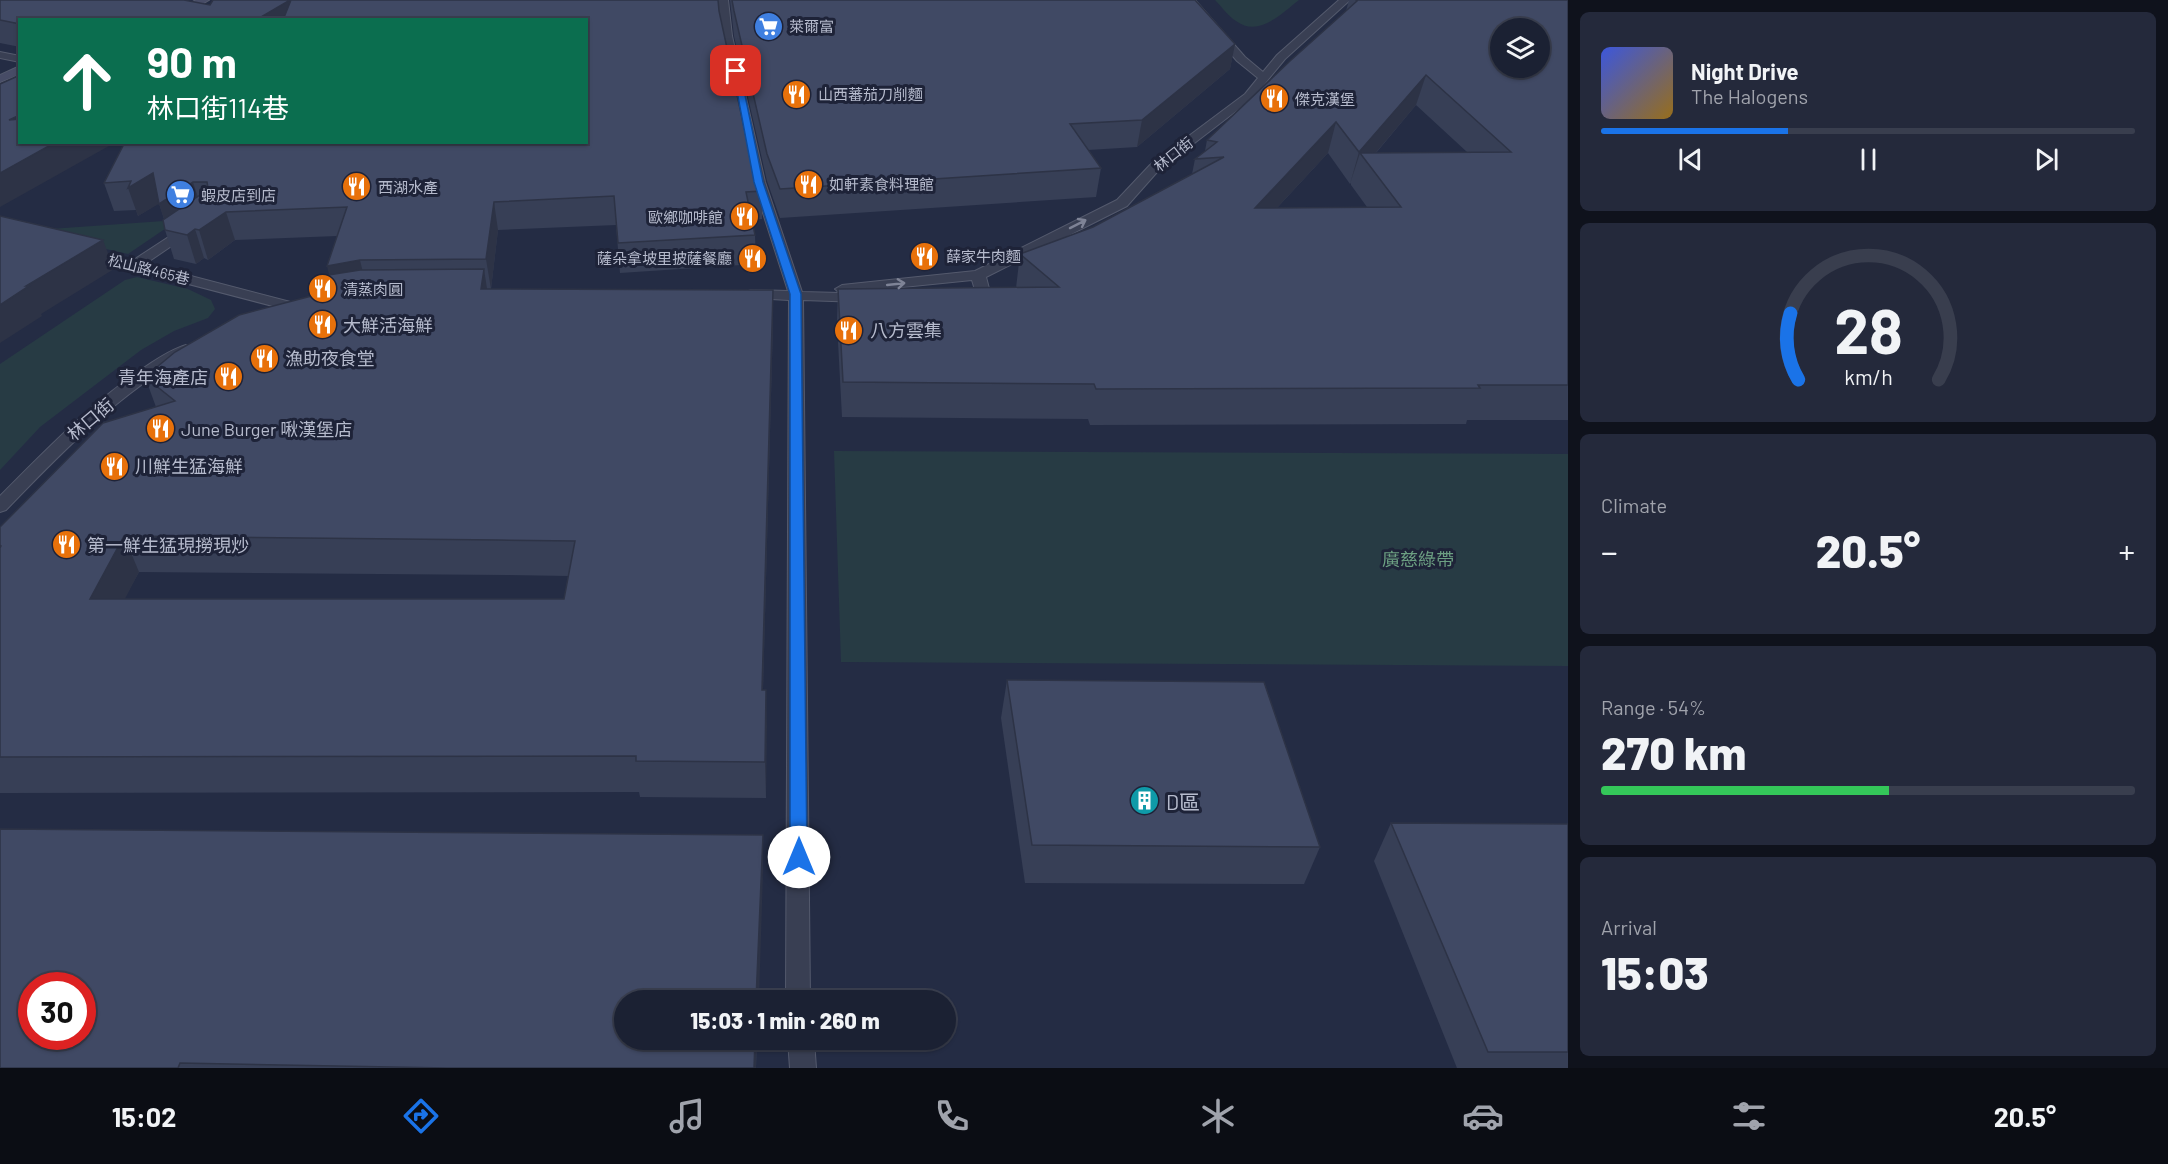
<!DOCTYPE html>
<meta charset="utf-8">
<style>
body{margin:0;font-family:Barlow,"Noto Sans TC",sans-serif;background:#24293b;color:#f1f3f6;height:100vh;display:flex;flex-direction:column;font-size:22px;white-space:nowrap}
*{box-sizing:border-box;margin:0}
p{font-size:20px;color:#a0a3ac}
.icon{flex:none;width:33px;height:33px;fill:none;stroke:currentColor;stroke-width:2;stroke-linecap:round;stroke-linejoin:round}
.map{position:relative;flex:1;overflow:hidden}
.sheet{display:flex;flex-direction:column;gap:12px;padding:12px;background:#0f121c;width:600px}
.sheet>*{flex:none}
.top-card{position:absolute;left:18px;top:18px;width:570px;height:126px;border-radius:0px;box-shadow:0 2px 4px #0004,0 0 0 2px #393e4e;background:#0b6e4f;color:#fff;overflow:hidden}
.tools{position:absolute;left:1490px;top:18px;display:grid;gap:12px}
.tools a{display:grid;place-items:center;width:60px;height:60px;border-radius:50%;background:#1b2133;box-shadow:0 2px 4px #0004,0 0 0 2px #393e4e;font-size:30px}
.speed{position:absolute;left:18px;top:972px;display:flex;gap:12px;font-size:30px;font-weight:700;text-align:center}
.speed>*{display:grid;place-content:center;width:78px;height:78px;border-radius:50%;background:#1b2133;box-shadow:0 2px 4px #0004,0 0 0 2px #393e4e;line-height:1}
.speed .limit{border:9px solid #d22;background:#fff;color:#111}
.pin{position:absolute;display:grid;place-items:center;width:51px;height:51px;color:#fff;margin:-26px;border-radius:12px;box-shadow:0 3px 9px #0006}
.me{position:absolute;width:66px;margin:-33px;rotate:0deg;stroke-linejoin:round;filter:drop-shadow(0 0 4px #0008)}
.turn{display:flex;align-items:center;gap:21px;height:126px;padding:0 30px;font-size:27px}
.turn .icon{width:78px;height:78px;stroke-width:2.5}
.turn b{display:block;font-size:42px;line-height:51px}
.big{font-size:45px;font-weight:800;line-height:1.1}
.sheet .widget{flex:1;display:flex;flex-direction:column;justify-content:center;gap:9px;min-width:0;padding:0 21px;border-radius:9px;background:#24293b}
.sheet .dial{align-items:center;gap:0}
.dial svg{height:156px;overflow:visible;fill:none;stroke:#393e4e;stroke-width:7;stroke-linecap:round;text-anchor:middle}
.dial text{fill:#f1f3f6;stroke:none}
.song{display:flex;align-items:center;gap:18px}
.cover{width:72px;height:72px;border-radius:9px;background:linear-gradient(135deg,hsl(230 70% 55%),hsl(40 70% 35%))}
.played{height:6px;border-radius:3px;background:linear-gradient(90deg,#1a73e8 35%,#393e4e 35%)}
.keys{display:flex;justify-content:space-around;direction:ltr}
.heat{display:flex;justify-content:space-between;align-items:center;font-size:33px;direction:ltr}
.charge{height:9px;border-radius:4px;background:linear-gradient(90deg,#34c759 54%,#393e4e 0)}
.trip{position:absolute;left:614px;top:990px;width:342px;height:60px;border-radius:30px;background:#1b2133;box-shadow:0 2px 4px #0004,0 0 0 2px #393e4e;font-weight:800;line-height:60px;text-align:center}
.dock{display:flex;height:96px;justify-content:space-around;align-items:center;background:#0b0d14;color:#a0a3ac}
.dock .icon{width:42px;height:42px}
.dock .current{color:#1a73e8}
.dock b{font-size:27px;color:#f1f3f6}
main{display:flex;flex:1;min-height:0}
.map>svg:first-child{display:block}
.green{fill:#273b44}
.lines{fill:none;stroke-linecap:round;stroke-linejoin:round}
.street-casing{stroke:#545a6d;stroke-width:2}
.secondary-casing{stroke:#545a6d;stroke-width:2}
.street{fill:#393f53;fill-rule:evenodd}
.secondary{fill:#474c66;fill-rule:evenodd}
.wall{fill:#373f56;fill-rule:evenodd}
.shaded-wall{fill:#2d3346}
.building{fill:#404964;stroke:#2d3346;stroke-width:1.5;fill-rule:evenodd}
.oneway{stroke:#7e8396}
.route{fill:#1a73e8;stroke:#114b97;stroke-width:1.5}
.labels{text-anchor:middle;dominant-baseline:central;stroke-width:6;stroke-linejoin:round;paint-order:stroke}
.far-poi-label{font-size:15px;fill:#b6bbcd;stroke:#1e2338;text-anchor:start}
.far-street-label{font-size:15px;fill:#b6bbcd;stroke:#1e2338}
.poi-label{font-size:18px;fill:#b6bbcd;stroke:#1e2338;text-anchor:start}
.street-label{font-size:18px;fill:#b6bbcd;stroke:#1e2338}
.park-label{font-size:18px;fill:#6c9f82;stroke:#1e2338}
.near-poi-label{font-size:21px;fill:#b6bbcd;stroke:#1e2338;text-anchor:start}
</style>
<main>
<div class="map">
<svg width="1568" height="1068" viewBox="0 0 1568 1068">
<rect width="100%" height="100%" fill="#242c44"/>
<g class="green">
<path d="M1215,0H1299C1282,13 1259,38 1236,21C1228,16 1222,7 1215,0Z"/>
<path d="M178,220L128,254L48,236L50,229Z"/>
<path d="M137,277L188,289L211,300L215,309L208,318L174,331L141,350L40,427L0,470V364L125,280Z"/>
<path d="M834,451L1568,454V666L841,662Z"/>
</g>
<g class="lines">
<defs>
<g id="street">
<path d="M718,0H728L732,36L765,182L802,292L840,293L835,289L842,285L975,271L1117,200L1150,165L1245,94L1258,78L1237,61L1185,0H1195L1245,57L1263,72L1277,55L1339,0H1350L1285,59L1253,98L1158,171L1127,206L986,277L993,304L991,307H976L974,304L978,300L972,280L844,293L866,295L868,298L866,301L861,302L803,300L810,1000H786L789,300L750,298L743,294L750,290L788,291L753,182L722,36Z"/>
<path d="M0,52L20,56V62L0,58Z"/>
<path d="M187,225L192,226L194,229L192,232L145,264L302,305L304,308L302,311H292L81,256L79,253L86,249L132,261Z"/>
<path d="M186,345L194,350L191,353C119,393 63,451 6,510L0,512V496C46,450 91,403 145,367C157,359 172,349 186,345Z"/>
<path d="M788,1040H814L816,1068H790Z"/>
</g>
<g id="secondary">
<path d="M196,0H209L175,20H161Z"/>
<path d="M20,66V74L0,82V75Z"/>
</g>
</defs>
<use href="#street" class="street-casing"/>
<use href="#secondary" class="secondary-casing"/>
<use href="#street" class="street"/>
<use href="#secondary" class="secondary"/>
</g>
<g class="wall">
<path d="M0,0L210,5L719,11L750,155L762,191V219L752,220L755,235L756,264L620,273L616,225L498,230L491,289L773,323L763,690H766V798L640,797L639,792L0,793V527L156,407L145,377L315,295L329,275L337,236L235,240L208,260L204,258L196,264L174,259L165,230L164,219L159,203L138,216L136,210L114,211L104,183L586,142V20H20V47L0,43ZM139,572L505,575L568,576L564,599H124Z"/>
<path d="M730,0H1195L1235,44L1230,69L1137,147L1088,150L1101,168L1096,197L780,218L767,181L734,36Z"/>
<path d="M1349,0H1568V420H1467L1466,424L1090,425L1088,419L842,417L837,323L838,289L1016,288L1020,254L1093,227L1192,174L1195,159L1205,151L1207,140L1346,11ZM1416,105L1467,152L1376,153ZM1328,153L1350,184L1351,183V185L1367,207L1277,208Z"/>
<path d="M1007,680L1320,847L1304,884L1025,883L1001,718Z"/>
<path d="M1391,823L1568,824V1068H1457L1374,861Z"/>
<path d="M763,835V871L624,1040H757L756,1068H0Z"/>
</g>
<g class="shaded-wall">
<path d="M290,0L295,20H256Z"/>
<path d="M1235,44L1230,69L1137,147L1142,120Z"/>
<path d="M1426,75L1416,105L1367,163L1360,153L1350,184L1359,152Z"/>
<path d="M20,115V142L9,120Z"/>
<path d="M1336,122L1328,153L1247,240L1255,208Z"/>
<path d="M56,142H116L0,207V173Z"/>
<path d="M153,173L162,202L138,216L128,188Z"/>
<path d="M193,182L202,210L168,231L159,204Z"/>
<path d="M494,202L498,230L491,289L486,259Z"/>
<path d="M226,212L235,240L208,260L199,230Z"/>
<path d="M195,229L204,258L196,264L187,235Z"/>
<path d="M103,240L114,269L41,314L42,316L0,343V305L26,286Z"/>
<path d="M360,260L367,290L334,295L327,266Z"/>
<path d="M484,269L489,302L481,289Z"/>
<path d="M773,290V323L762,726V690Z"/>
<path d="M124,536L139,572L106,635L90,599Z"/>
<path d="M766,690L767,726L766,798L765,762Z"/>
<path d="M763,835V871L759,1000H756Z"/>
<path d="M755,1040H757L756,1068H754Z"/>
</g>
<g class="building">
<path d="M0,0H184L210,5L213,0H290L256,20H20V24L0,20Z"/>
<path d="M291,0H718L719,11L750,155L762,191L746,192L755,235L618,243L614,196L494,202L486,259L360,260L327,266L347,207L226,212L199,230L195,229L187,235L165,230L163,220L206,191L208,188L207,182H193L159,204L153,173L128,188L131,181L104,183L125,142H586V20H283Z"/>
<path d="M732,0H1195L1235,44L1142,120L1070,124L1101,168L780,189L767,154L734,11Z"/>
<path d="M1356,0H1568V385H1478L1480,388L1096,389L1094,384L843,382L838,289L1059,287L1020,254L1093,227L1224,157L1195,159L1217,142L1207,140L1290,61L1357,1ZM1500,28H1539V68H1500ZM1426,75L1511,152L1360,153L1401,207L1255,208L1336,122L1359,152Z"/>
<path d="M20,75V115L9,120L20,119V142H56L0,173V84Z"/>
<path d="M0,216L103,240L26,286H29L0,305Z"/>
<path d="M484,269L481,289L773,290L762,690H766L765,762L636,761V756L0,757V548L1,546L0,545V527L103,423L175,401L145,377L175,352L239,315L315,295L322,276L360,270ZM124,536L498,540L575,541L564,599H90Z"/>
<path d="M1007,680L1264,682L1320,847L1032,845Z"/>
<path d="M1391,823L1568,824V1052H1488Z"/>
<path d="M0,829L763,835L756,1000H624V1040H755L754,1068H447L180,1063L178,1068H0ZM32,986H82V1036H32Z"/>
</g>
<defs><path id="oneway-shaft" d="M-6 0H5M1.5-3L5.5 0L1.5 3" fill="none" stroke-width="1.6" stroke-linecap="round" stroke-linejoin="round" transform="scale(1.5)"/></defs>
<g class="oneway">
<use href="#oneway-shaft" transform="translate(1078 224) rotate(-27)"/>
<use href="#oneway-shaft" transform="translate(896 284) rotate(-6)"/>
</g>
<path class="route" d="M733,70L740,71L763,182L801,294L807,857L805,862L799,864L792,862L790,857V294L754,182Z"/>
<defs>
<symbol id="supermarket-disc" viewBox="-11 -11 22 22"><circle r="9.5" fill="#3f7fe0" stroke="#1e2338"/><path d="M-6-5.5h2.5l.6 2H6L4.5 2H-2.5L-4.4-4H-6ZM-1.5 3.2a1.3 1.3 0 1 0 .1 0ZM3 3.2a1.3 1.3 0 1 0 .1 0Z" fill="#fff"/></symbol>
<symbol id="restaurant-disc" viewBox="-11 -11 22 22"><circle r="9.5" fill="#e8710a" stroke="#1e2338"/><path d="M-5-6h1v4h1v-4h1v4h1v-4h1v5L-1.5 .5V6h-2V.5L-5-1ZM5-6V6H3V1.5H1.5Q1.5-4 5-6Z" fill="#fff"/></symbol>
<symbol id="building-disc" viewBox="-11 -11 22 22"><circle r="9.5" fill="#0f9aa8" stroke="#1e2338"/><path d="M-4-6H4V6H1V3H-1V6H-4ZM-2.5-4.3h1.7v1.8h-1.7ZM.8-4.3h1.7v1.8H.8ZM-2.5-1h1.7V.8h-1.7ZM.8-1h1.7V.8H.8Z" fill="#fff"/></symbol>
</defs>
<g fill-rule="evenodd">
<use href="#supermarket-disc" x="752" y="10" width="33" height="33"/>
<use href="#restaurant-disc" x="780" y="78" width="33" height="33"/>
<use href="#restaurant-disc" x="1258" y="82" width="33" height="33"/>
<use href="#restaurant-disc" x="792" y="168" width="33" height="33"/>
<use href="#restaurant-disc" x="340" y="170" width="33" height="33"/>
<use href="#supermarket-disc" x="164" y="178" width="33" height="33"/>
<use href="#restaurant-disc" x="728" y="200" width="33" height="33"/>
<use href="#restaurant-disc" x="908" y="240" width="33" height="33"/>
<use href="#restaurant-disc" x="736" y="242" width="33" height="33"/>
<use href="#restaurant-disc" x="306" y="272" width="33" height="33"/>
<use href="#restaurant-disc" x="306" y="308" width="33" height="33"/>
<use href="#restaurant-disc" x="832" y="314" width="33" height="33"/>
<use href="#restaurant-disc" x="248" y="342" width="33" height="33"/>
<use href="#restaurant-disc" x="212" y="360" width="33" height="33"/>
<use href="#restaurant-disc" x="144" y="412" width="33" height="33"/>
<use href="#restaurant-disc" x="98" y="450" width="33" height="33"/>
<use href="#restaurant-disc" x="50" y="528" width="33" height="33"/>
<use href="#building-disc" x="1128" y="784" width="33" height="33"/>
</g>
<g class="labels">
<g class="far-poi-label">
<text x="789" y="26">萊爾富</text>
<text x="818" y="94">山西蕃茄刀削麵</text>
<text x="1295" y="99">傑克漢堡</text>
<text x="829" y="184">如軒素食料理館</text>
<text x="378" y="187">西湖水產</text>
<text x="201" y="195">蝦皮店到店</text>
<text x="723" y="217" text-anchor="end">歐鄉咖啡館</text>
<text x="946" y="256">薛家牛肉麵</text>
<text x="732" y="258" text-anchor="end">薩朵拿坡里披薩餐廳</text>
<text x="343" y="289">清蒸肉圓</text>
</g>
<g class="far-street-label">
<text transform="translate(1173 154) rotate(-38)">林口街</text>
<text transform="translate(149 269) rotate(14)">松山路465巷</text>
</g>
<g class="poi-label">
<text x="343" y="325">大鮮活海鮮</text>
<text x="870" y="330">八方雲集</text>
<text x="285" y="358">漁助夜食堂</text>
<text x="208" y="377" text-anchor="end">青年海產店</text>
<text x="181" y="429">June Burger 啾漢堡店</text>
<text x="135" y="466">川鮮生猛海鮮</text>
<text x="87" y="545">第一鮮生猛現撈現炒</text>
</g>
<g class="street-label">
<text transform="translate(90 419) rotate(-40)">林口街</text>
</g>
<g class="park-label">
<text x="1418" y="559">廣慈綠帶</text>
</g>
<g class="near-poi-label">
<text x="1166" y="801">D區</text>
</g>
</g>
</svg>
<div class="tools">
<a><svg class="icon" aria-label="layers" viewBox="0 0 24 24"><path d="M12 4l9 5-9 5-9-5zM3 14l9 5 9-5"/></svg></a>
</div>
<div class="speed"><div class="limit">30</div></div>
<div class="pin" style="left:736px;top:71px;background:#d93025"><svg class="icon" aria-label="arrive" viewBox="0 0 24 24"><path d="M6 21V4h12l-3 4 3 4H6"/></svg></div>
<svg class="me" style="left:799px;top:857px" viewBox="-20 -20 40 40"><circle r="19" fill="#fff"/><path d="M0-13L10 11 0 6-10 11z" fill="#1a73e8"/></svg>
<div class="trip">15:03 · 1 min · 260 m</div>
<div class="top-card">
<div class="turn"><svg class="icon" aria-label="ahead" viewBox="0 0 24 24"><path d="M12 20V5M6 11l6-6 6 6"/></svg><div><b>90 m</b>林口街114巷</div></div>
</div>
</div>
<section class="sheet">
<div class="widget">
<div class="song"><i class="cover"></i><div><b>Night Drive</b><p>The Halogens</p></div></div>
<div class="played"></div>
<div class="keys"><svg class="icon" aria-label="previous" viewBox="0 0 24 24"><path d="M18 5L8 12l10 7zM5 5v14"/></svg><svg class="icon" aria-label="pause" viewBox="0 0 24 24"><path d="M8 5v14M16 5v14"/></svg><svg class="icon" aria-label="next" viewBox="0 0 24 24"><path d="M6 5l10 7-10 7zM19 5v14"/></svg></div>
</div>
<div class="widget dial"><svg viewBox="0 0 100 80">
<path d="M14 69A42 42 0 1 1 86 69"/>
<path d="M14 69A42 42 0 0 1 10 35" stroke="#1a73e8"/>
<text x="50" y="56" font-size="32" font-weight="700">28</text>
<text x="50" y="72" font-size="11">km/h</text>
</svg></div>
<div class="widget"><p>Climate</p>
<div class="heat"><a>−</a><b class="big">20.5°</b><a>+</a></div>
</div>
<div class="widget"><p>Range · 54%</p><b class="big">270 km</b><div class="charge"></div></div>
<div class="widget"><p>Arrival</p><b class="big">15:03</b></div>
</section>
</main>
<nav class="dock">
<b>15:02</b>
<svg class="icon current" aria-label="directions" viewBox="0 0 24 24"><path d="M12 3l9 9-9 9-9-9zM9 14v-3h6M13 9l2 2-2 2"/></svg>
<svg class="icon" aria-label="music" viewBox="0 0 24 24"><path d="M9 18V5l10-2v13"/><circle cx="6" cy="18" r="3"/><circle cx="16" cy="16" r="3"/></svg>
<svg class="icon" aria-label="phone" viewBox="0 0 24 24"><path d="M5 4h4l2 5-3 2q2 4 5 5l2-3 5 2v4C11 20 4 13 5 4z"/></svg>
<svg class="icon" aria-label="climate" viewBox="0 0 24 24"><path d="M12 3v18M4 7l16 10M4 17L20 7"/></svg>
<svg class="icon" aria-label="car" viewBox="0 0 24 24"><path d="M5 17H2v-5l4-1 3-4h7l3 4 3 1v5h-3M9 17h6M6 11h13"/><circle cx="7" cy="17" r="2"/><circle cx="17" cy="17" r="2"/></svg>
<svg class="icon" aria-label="filters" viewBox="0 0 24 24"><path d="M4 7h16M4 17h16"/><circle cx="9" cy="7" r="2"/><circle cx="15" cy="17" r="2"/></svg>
<b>20.5°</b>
</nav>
